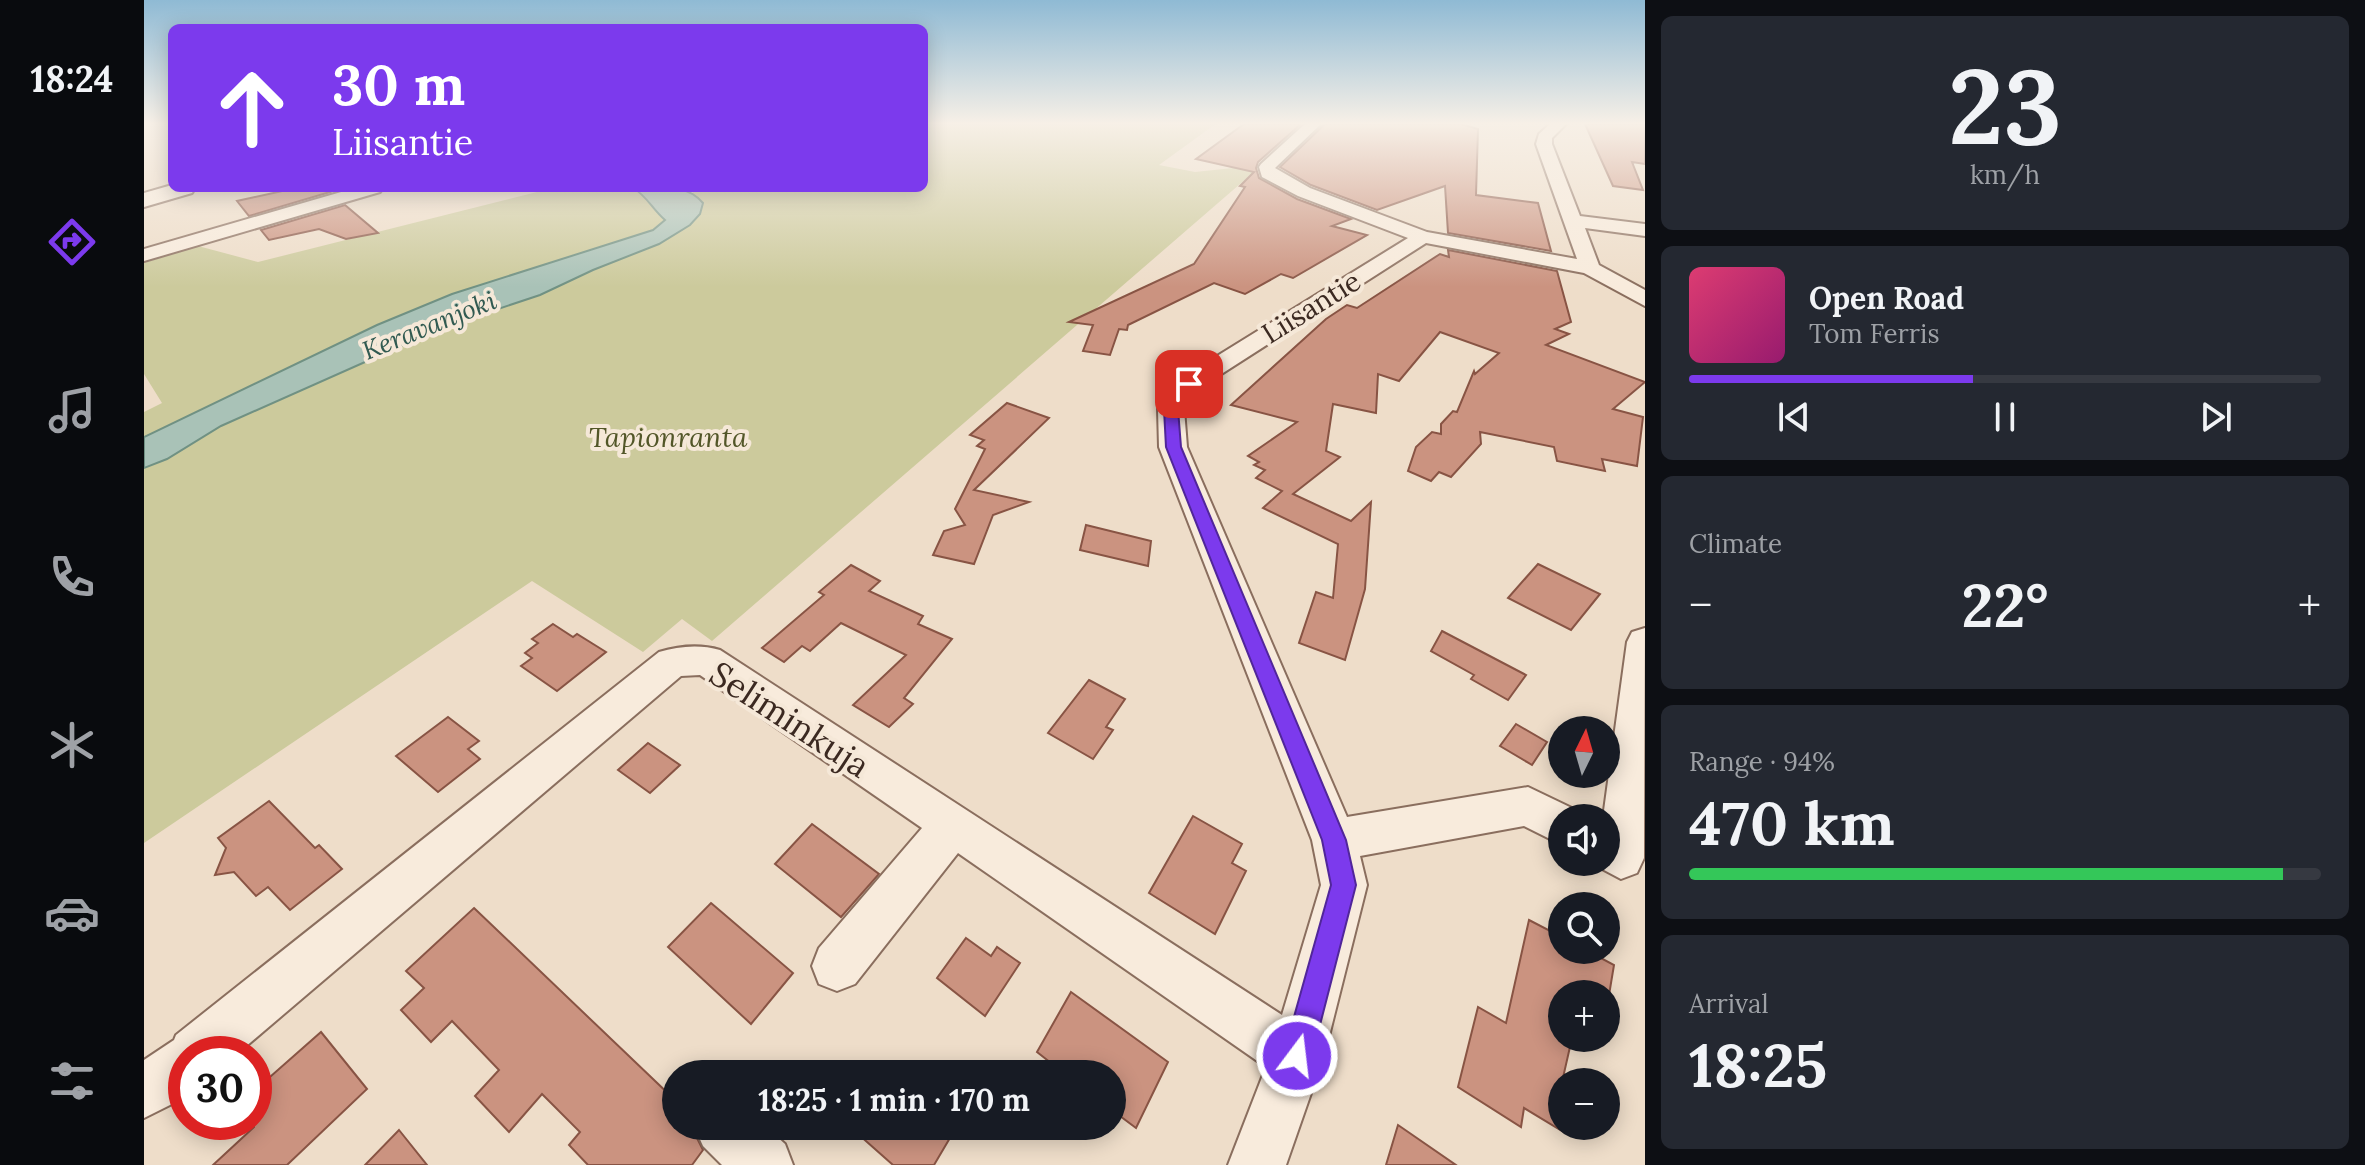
<!DOCTYPE html>
<meta charset="utf-8">
<style>
body{margin:0;font-family:Lora,serif;background:#242831;color:#f1f3f6;height:100vh;display:flex;flex-direction:column;font-size:30px;white-space:nowrap}
*{box-sizing:border-box;margin:0}
p{font-size:26px;color:#9ea1a6}
.icon{flex:none;width:44px;height:44px;fill:none;stroke:currentColor;stroke-width:2;stroke-linecap:round;stroke-linejoin:round}
.map{position:relative;flex:1;overflow:hidden}
.sheet{display:flex;flex-direction:column;gap:16px;padding:16px;background:#0d0f14;width:720px}
.sheet>*{flex:none}
.top-card{position:absolute;left:24px;top:24px;width:760px;height:168px;border-radius:12px;box-shadow:0 4px 20px #0003;background:#7c3aed;color:#fff;overflow:hidden}
.needle{width:52px;rotate:5deg}
.buttons{position:absolute;left:1404px;top:716px;display:grid;gap:16px}
.buttons a{display:grid;place-items:center;width:72px;height:72px;border-radius:50%;background:#171b24;box-shadow:0 4px 20px #0003;font-size:40px}
.speed{position:absolute;left:24px;top:1036px;display:flex;gap:16px;font-size:40px;font-weight:700;text-align:center}
.speed>*{display:grid;place-content:center;width:104px;height:104px;border-radius:50%;background:#171b24;box-shadow:0 4px 20px #0003;line-height:1}
.speed .limit{border:12px solid #d22;background:#fff;color:#111}
.pin{position:absolute;display:grid;place-items:center;width:68px;height:68px;color:#fff;margin:-34px;border-radius:16px;box-shadow:0 4px 12px #0006}
.me{position:absolute;width:88px;margin:-44px;rotate:15deg;stroke-linejoin:round;filter:drop-shadow(0 0 6px #0008)}
.turn{display:flex;align-items:center;gap:28px;height:168px;padding:0 32px;font-size:36px}
.turn .icon{width:104px;height:104px;stroke-width:2.5}
.turn b{display:block;font-size:56px;line-height:68px}
.big{font-size:60px;font-weight:800;line-height:1.1}
.sheet .widget{flex:1;display:flex;flex-direction:column;justify-content:center;gap:12px;min-width:0;padding:0 28px;border-radius:12px;background:#242831}
.sheet .dial{align-items:center;gap:0}
.dial b{font-size:104px;line-height:1}
.song{display:flex;align-items:center;gap:24px}
.cover{width:96px;height:96px;border-radius:12px;background:linear-gradient(135deg,hsl(340 70% 55%),hsl(320 70% 35%))}
.played{height:8px;border-radius:4px;background:linear-gradient(90deg,#7c3aed 45%,#363941 45%)}
.keys{display:flex;justify-content:space-around;direction:ltr}
.heat{display:flex;justify-content:space-between;align-items:center;font-size:44px;direction:ltr}
.charge{height:12px;border-radius:6px;background:linear-gradient(90deg,#34c759 94%,#363941 0)}
.trip{position:absolute;left:518px;top:1060px;width:464px;height:80px;border-radius:40px;background:#171b24;box-shadow:0 4px 20px #0003;font-weight:800;line-height:80px;text-align:center}
main{display:flex;flex:1;min-height:0}
.tab-bar{display:flex;flex-direction:column;width:144px;justify-content:space-around;align-items:center;background:#090b0e;color:#9ea1a6}
.tab-bar .icon{width:56px;height:56px}
.tab-bar .on{color:#7c3aed}
.tab-bar b{font-size:36px;color:#f1f3f6}
.map>svg:first-child{display:block}
.green{fill:#ccca9c}
.water{fill:#a9c2b7;stroke:#709183;stroke-width:2}
.building{fill:#cb9380;stroke:#885444;stroke-width:2}
.lines{fill:none;stroke-linecap:round;stroke-linejoin:round}
.minor-casing{stroke:#8a6e5e;stroke-width:4}
.tertiary-casing{stroke:#8a6e5e;stroke-width:4}
.minor{fill:#f8ebdc;fill-rule:evenodd}
.tertiary{fill:#f8ebdc;fill-rule:evenodd}
.route{fill:#7c3aed;stroke:#51269a;stroke-width:2}
.labels{text-anchor:middle;dominant-baseline:central;stroke-width:8;stroke-linejoin:round;paint-order:stroke}
.far-water-label{font-size:26px;font-style:italic;fill:#315a51;stroke:#f5e8d8}
.street-label{font-size:28px;fill:#3b2921;stroke:#f5e8d8}
.park-label{font-size:28px;font-style:italic;fill:#525628;stroke:#f5e8d8}
.near-street-label{font-size:34px;fill:#3b2921;stroke:#f5e8d8}
</style>
<main>
<nav class="tab-bar">
<b>18:24</b>
<svg class="icon on" aria-label="directions" viewBox="0 0 24 24"><path d="M12 3l9 9-9 9-9-9zM9 14v-3h6M13 9l2 2-2 2"/></svg>
<svg class="icon" aria-label="music" viewBox="0 0 24 24"><path d="M9 18V5l10-2v13"/><circle cx="6" cy="18" r="3"/><circle cx="16" cy="16" r="3"/></svg>
<svg class="icon" aria-label="phone" viewBox="0 0 24 24"><path d="M5 4h4l2 5-3 2q2 4 5 5l2-3 5 2v4C11 20 4 13 5 4z"/></svg>
<svg class="icon" aria-label="climate" viewBox="0 0 24 24"><path d="M12 3v18M4 7l16 10M4 17L20 7"/></svg>
<svg class="icon" aria-label="car" viewBox="0 0 24 24"><path d="M5 17H2v-5l4-1 3-4h7l3 4 3 1v5h-3M9 17h6M6 11h13"/><circle cx="7" cy="17" r="2"/><circle cx="17" cy="17" r="2"/></svg>
<svg class="icon" aria-label="filters" viewBox="0 0 24 24"><path d="M4 7h16M4 17h16"/><circle cx="9" cy="7" r="2"/><circle cx="15" cy="17" r="2"/></svg>
</nav>
<div class="map">
<svg width="1501" height="1165" viewBox="0 0 1501 1165">
<rect width="100%" height="100%" fill="#eeddc9"/>
<g class="green">
<path d="M780,123H1073L1015,165L1051,172L1108,166L1111,171L568,641L538,619L499,652L388,581L0,843V468L23,459L77,426L257,346L330,317L396,295L449,270L515,244L549,192L539,188H780Z"/>
<path d="M409,188C430,188 488,182 502,196C509,203 512,212 521,220L509,230L308,294L233,325L0,437V412L18,403L0,374V263L54,246L114,262Z"/>
</g>
<path class="water" d="M489,188C515,188 541,182 559,203L556,214L546,225L515,244L449,270L396,295L330,317L257,346L77,426L23,459L0,468V437L233,325L308,294L509,230L521,220C508,209 503,196 489,188Z"/>
<g class="building">
<path d="M1100,124H1157L1114,162L1112,168L1115,178L1153,199L1207,219L1188,226L1223,235L1149,278L1137,274L1101,294L1070,283L984,325L983,330L975,329L966,355L939,351L949,325L925,322L1050,264L1101,187L1096,186L1110,172L1052,159Z"/>
<path d="M1181,124H1317L1334,129L1332,195L1394,203L1407,251L1304,233L1301,186L1233,210L1167,185L1136,167Z"/>
<path d="M1441,124H1501V164L1488,162L1499,190L1469,186Z"/>
<path d="M152,188H181L186,192L105,216L93,201Z"/>
<path d="M201,205L234,233L202,239L175,229L125,240L117,230Z"/>
<path d="M1304,250L1413,271L1427,322L1411,329L1425,334L1402,345L1501,382L1469,409L1499,417L1493,466L1458,459L1461,471L1413,461L1410,447L1336,432L1337,444L1307,477L1295,472L1287,481L1264,471L1272,447L1288,432L1297,434V424L1309,411L1313,412L1330,371L1331,374L1355,353L1296,332L1255,381L1234,374L1232,413L1189,404L1182,451L1196,457L1149,494L1207,521L1227,502L1221,589L1201,660L1155,643L1172,592L1189,598L1194,544L1119,508L1138,491L1112,478L1121,470L1110,465L1115,462L1104,456L1153,422L1087,405L1182,319L1203,305L1213,308L1296,254L1305,257Z"/>
<path d="M863,403L905,418L830,490L885,502L849,515L830,564L789,555L800,531L821,525L811,509L841,449L833,446L840,440L826,435Z"/>
<path d="M942,525L1007,541L1004,566L936,550Z"/>
<path d="M1394,564L1456,594L1427,630L1364,598Z"/>
<path d="M707,565L736,581L725,591L779,616L774,624L808,639L760,698L769,704L745,727L709,705L762,655L697,623L666,651L658,646L640,662L618,648L680,595L675,592Z"/>
<path d="M409,624L429,637L433,634L462,652L413,691L377,666L388,658L381,653L394,643L388,639Z"/>
<path d="M1298,631L1382,675L1364,700L1327,679L1330,675L1287,651Z"/>
<path d="M945,680L981,699L962,727L969,730L949,759L904,733Z"/>
<path d="M304,717L335,741L324,749L336,759L294,792L252,756Z"/>
<path d="M1372,724L1403,742L1388,765L1356,746Z"/>
<path d="M504,743L536,765L506,793L474,770Z"/>
<path d="M125,801L171,848L175,845L198,869L146,910L124,887L112,896L90,872L71,875L82,848L74,838Z"/>
<path d="M1049,816L1098,844L1088,863L1102,871L1071,934L1005,893Z"/>
<path d="M668,824L735,874L697,917L631,864Z"/>
<path d="M567,903L649,973L607,1024L524,947Z"/>
<path d="M330,908L532,1101V1126H547L559,1150L548,1165H444L425,1145L436,1132L398,1094L365,1132L331,1096L355,1070L308,1021L287,1042L257,1010L280,988L262,971Z"/>
<path d="M1385,920L1418,937V950H1442L1470,965L1464,1001L1469,1008L1466,1024L1462,1025V994H1418V1038H1428L1418,1082V1131L1380,1108L1377,1127L1314,1087L1334,1007L1362,1023Z"/>
<path d="M822,938L847,956L853,947L876,963L841,1016L793,978Z"/>
<path d="M927,992L1024,1062L992,1128L968,1110V1074H921L893,1052Z"/>
<path d="M177,1032L223,1089L143,1165H69L110,1127V1091Z"/>
<path d="M1254,1125L1312,1165H1242Z"/>
<path d="M705,1126H813L790,1165H749Z"/>
<path d="M255,1130L283,1165H221Z"/>
</g>
<g class="lines">
<defs>
<g id="minor">
<path d="M1162,123H1178L1131,168L1166,188L1283,232L1433,259L1392,144L1395,134L1407,123H1423L1408,138V144L1436,216L1501,224V236L1441,228L1455,265L1501,290V306L1440,273L1282,243L1054,389L1040,409L1043,447L1203,817L1384,787L1434,811L1437,818H1418V845L1380,826L1216,856L1223,885L1180,1056L1142,1165H1084L1122,1067L814,853L711,984L693,991L675,984L668,966L675,948L778,828L556,675L537,676L93,1054H42V1097L0,1118V1060L30,1040L32,1035L515,652C535,646 556,644 576,650L1138,1015L1177,885L1168,840L1015,447L1014,409L1036,379L1264,238L1154,196L1118,177L1115,167L1117,164Z"/>
<path d="M211,188H239L236,192L0,261V249Z"/>
<path d="M1501,628L1500,858L1493,873L1477,879L1445,862H1462V818H1459L1483,642L1488,632Z"/>
<path d="M550,1126H621L641,1144L649,1165H578L559,1146Z"/>
</g>
<path id="tertiary" d="M28,185V188H51L48,193L0,207V193Z"/>
</defs>
<use href="#minor" class="minor-casing"/>
<use href="#tertiary" class="tertiary-casing"/>
<use href="#minor" class="minor"/>
<use href="#tertiary" class="tertiary"/>
</g>
<linearGradient id="sky" x2="0" y2="1"><stop stop-color="#8fbad4"/><stop offset="0.43" stop-color="#f7f0e7"/><stop offset="1" stop-color="#f7f0e7" stop-opacity="0"/></linearGradient>
<rect width="1501" height="287" fill="url(#sky)"/>
<path class="route" d="M1045,380L1051,384L1034,409L1037,447L1202,840L1212,885L1168,1056L1163,1066L1153,1070L1143,1066L1139,1056L1187,885L1178,840L1022,447L1020,409L1040,381Z"/>
<g class="labels">
<g class="far-water-label">
<text transform="translate(285 325) rotate(-22)">Keravanjoki</text>
</g>
<g class="street-label">
<text transform="translate(1167 307) rotate(-32)">Liisantie</text>
</g>
<g class="park-label">
<text x="524" y="437">Tapionranta</text>
</g>
<g class="near-street-label">
<text transform="translate(646 719) rotate(33)">Seliminkuja</text>
</g>
</g>
</svg>
<div class="buttons">
<a><svg class="needle" viewBox="-14 -14 28 28"><path d="M0-13l5 13h-10z" fill="#e53935"/><path d="M0 13l5-13h-10z" fill="#9ea1a6"/></svg></a>
<a><svg class="icon" aria-label="sound" viewBox="0 0 24 24"><path d="M4 9h4l5-4v14l-5-4H4zM17 9q2 3 0 6"/></svg></a>
<a><svg class="icon" aria-label="search" viewBox="0 0 24 24"><circle cx="10" cy="10" r="6"/><path d="M15 15l6 6"/></svg></a>
<a>+</a>
<a>−</a>
</div>
<div class="speed"><div class="limit">30</div></div>
<div class="pin" style="left:1045px;top:384px;background:#d93025"><svg class="icon" aria-label="arrive" viewBox="0 0 24 24"><path d="M6 21V4h12l-3 4 3 4H6"/></svg></div>
<svg class="me" style="left:1153px;top:1056px" viewBox="-20 -20 40 40"><circle r="17" fill="#7c3aed" stroke="#fff" stroke-width="3"/><path d="M0-11L8 9 0 5-8 9z" fill="#fff"/></svg>
<div class="trip">18:25 · 1 min · 170 m</div>
<div class="top-card">
<div class="turn"><svg class="icon" aria-label="ahead" viewBox="0 0 24 24"><path d="M12 20V5M6 11l6-6 6 6"/></svg><div><b>30 m</b>Liisantie</div></div>
</div>
</div>
<section class="sheet">
<div class="widget dial"><b>23</b><p>km/h</p></div>
<div class="widget">
<div class="song"><i class="cover"></i><div><b>Open Road</b><p>Tom Ferris</p></div></div>
<div class="played"></div>
<div class="keys"><svg class="icon" aria-label="previous" viewBox="0 0 24 24"><path d="M18 5L8 12l10 7zM5 5v14"/></svg><svg class="icon" aria-label="pause" viewBox="0 0 24 24"><path d="M8 5v14M16 5v14"/></svg><svg class="icon" aria-label="next" viewBox="0 0 24 24"><path d="M6 5l10 7-10 7zM19 5v14"/></svg></div>
</div>
<div class="widget"><p>Climate</p>
<div class="heat"><a>−</a><b class="big">22°</b><a>+</a></div>
</div>
<div class="widget"><p>Range · 94%</p><b class="big">470 km</b><div class="charge"></div></div>
<div class="widget"><p>Arrival</p><b class="big">18:25</b></div>
</section>
</main>
